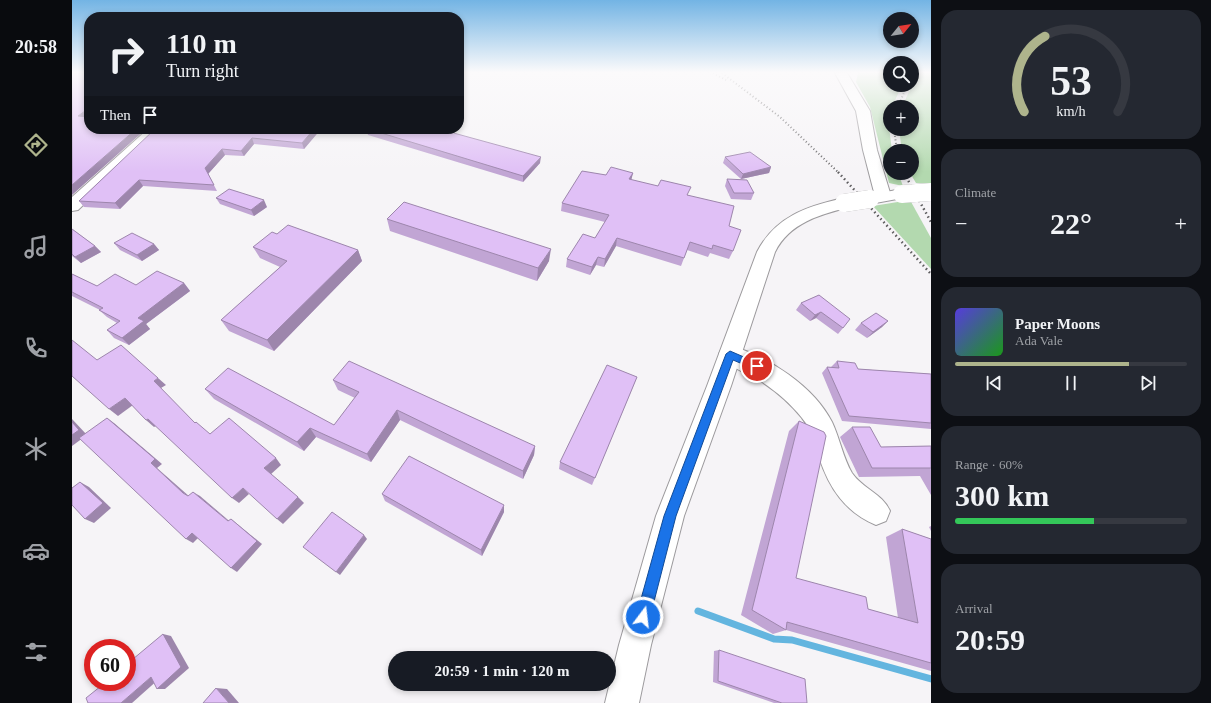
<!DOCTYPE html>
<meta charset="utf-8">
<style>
body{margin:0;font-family:"Times New Roman",serif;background:#242831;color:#f1f3f6;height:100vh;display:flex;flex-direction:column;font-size:15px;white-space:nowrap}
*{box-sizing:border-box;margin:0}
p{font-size:13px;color:#9ea1a6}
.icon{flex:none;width:22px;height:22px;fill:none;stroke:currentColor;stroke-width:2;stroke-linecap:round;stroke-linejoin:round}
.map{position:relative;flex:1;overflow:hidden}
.side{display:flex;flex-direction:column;gap:10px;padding:10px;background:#0d0f14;width:280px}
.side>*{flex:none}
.top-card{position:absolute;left:12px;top:12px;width:380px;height:122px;border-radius:16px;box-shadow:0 2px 6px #0003;background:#171b24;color:#f1f3f6;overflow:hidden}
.needle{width:26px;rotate:60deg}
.controls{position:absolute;left:811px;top:12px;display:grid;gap:8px}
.controls a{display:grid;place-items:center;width:36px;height:36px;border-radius:50%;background:#171b24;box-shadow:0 2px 6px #0003;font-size:20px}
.speed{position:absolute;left:12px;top:639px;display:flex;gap:8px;font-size:20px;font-weight:700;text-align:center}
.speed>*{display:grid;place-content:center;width:52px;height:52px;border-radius:50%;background:#171b24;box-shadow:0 2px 6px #0003;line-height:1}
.speed .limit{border:6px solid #d22;background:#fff;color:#111}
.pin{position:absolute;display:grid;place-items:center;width:34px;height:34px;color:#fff;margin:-17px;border:2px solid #fff;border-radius:50%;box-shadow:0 1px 4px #0007}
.me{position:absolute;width:44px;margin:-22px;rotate:15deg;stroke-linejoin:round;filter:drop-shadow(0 0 3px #0008)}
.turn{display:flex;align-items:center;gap:14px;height:84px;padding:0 16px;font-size:18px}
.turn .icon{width:52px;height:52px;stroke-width:2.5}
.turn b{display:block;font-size:28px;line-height:34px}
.then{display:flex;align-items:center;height:38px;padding:0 16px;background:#0003;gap:8px;font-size:15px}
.big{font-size:30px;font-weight:800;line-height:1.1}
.side .tile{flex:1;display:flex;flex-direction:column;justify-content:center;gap:6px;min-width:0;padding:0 14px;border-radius:16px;background:#242831}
.side .dial{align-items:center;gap:0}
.dial svg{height:104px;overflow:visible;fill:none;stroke:#363941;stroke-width:7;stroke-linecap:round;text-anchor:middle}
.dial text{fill:#f1f3f6;stroke:none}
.song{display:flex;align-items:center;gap:12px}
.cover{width:48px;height:48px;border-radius:6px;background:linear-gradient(135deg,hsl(250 70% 55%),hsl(120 70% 35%))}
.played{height:4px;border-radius:2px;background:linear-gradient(90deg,#aeb48c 75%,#363941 75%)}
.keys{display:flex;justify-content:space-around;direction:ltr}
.heat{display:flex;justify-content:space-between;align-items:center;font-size:22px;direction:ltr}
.charge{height:6px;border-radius:3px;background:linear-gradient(90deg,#34c759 60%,#363941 0)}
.trip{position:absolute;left:316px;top:651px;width:228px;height:40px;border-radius:20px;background:#171b24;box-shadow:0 2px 6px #0003;font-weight:800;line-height:40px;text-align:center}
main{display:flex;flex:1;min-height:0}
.dock{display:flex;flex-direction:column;width:72px;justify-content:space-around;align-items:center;background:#090b0e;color:#9ea1a6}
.dock .icon{width:28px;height:28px}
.dock .selected{color:#aeb48c}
.dock b{font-size:18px;color:#f1f3f6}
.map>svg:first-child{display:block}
.green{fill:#b3d9af}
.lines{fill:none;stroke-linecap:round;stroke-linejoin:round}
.stream{stroke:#63b5df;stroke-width:7}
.minor-casing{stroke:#9c9a9d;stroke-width:2}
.major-casing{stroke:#9c9a9d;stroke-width:2}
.minor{fill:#fff;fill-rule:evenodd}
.major{fill:#fff;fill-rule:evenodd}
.rail-far1{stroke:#5c5b5d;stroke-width:2;stroke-dasharray:1 2.5;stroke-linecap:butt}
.rail{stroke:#5c5b5d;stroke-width:2.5;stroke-dasharray:1.5 3;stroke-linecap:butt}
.major-bridge-casing{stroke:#9c9a9d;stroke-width:18;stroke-linecap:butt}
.major-bridge{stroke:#fff;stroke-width:18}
.wall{fill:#c1a5d4}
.shaded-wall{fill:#9d86ac}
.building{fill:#e0c0f6;stroke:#9d86ac}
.route{fill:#1a73e8;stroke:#114b97}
</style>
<main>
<nav class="dock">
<b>20:58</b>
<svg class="icon selected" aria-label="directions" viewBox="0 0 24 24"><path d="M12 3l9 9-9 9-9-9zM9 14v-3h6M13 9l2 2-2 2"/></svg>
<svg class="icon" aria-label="music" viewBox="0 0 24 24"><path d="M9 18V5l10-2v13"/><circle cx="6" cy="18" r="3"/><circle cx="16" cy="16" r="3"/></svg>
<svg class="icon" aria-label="phone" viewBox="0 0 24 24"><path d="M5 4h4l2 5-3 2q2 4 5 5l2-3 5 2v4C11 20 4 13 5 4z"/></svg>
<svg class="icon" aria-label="climate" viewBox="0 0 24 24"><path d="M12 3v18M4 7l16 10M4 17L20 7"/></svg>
<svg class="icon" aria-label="car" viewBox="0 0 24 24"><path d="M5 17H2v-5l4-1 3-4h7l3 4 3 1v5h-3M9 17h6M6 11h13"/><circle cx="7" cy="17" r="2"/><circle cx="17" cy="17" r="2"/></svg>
<svg class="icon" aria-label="filters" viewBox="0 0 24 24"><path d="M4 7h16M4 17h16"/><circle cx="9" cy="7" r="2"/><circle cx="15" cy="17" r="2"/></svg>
</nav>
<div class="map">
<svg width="859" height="703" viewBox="0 0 859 703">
<rect width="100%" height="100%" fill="#f6f4f7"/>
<g class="green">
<path d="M786,73H818V85H830L820,107H818L817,127L820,151H818V173H826L831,186L817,183L798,107L784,82Z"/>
<path d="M849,73H859V184L844,183L838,173H840V151H830L827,129H840V107H830L840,85Z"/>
<path d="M838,200L859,238V269L801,206Z"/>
</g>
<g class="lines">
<path class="stream" d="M626,611L702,639L720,640L859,679"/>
<defs>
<g id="minor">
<path d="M763,73H775L798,111L805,150L819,196L817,199L811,201L805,199L803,196L791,150L784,111Z"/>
<path d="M76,129H91L6,210L0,211V197Z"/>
<path d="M658,345C697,358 741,385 760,422C768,439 771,458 780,473C791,489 811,494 818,511L814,521L804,525C773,512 757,488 747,457C743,443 740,430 730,418C719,404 705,392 690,382C678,374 653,366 647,354L650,348Z"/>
</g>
<g id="major">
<path d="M830,189L836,191L838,194L836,197L798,204L792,202L790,199L792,196Z"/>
<path d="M772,198L778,199L780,203L778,207C749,214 717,223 703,252L659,386L612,516L579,645L567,703H533L547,645L584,516L635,386L685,252C703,217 735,206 772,198Z"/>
</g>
</defs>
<use href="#minor" class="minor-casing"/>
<use href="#major" class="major-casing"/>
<use href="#minor" class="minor"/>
<use href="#major" class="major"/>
<g class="rail-far1">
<path d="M641,73L654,80"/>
<path d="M650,73L708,117L767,173"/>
<path d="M840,79L845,73"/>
<path d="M826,107L835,85"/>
<path d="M822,129L825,151"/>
</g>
<g class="rail">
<path d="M766,172L859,274"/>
<path d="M832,173L859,222"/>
</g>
<defs>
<g id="major-bridge">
<path d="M830,194L859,192"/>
<path d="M772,203L798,199"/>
</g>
</defs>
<use href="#major-bridge" class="major-bridge-casing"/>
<use href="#major-bridge" class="major-bridge"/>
</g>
<g class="wall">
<path d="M83,129H249L232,149L182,144L172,156L153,155L136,174L145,191L71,186L48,209L12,207L7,201Z"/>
<path d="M294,129H367L468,163L451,182L296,135Z"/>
<path d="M653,157L699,167L697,173L669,179L651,163Z"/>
<path d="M561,173L559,180L616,195L657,226L661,251L657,259L638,253L636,257L615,250L609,266L544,246L532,267L524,265L518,275L494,267L495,259L523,238L533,222L489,211L490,203L534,175Z"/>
<path d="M655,179L682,193L679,200L659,199L653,186Z"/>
<path d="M144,198L195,207L182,216L148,204Z"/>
<path d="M315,219L477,261L465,281L318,231Z"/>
<path d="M0,229L23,246L29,252L9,263L0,256Z"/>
<path d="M205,234L286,250L290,261L202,351L157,331L149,320L208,267L188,258L181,247Z"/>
<path d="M42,243L82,244L87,250L70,261L48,250Z"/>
<path d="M0,274L25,286L64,285L112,283L118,291L74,324L78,329L57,345L42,338L35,330L45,323L35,317L27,310H28L0,296Z"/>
<path d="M747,295L771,328L766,334L744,318L738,321L724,310L729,303Z"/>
<path d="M816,321L810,327L795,338L783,330L789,323Z"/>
<path d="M765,361L786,369L859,374V429L770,421L750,373L755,367H759Z"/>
<path d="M565,377L520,485L487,469L488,462Z"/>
<path d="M261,380L463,446L462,455L451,479L328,420L299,462L244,437L232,451L142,399L133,389L262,425L283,398L266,390Z"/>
<path d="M727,421L724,578L796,609L826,618L814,537L830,529L859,539V671L714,630L701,634L669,615L717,431Z"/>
<path d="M780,427L809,447L859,446V495L848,476L787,477L768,437Z"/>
<path d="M310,494L432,512L410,556L313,501Z"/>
<path d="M859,526V531L857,527Z"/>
<path d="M647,650L735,703H702L641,682L642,651Z"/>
</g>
<g class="shaded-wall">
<path d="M17,108V116L10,122L6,116Z"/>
<path d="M64,129H74L0,195V185Z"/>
<path d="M242,129H249L232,149L230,143Z"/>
<path d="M180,138L182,144L172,156L169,151Z"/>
<path d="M150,149L153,155L136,174L145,191L133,168Z"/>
<path d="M469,157L468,163L451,182V176Z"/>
<path d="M699,167L697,173L669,179L671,174Z"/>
<path d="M561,173L559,181L557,179Z"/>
<path d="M67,180L71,186L48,209L43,203Z"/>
<path d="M192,200L195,207L182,216L179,210Z"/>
<path d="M545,238L544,246L532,267L533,259Z"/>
<path d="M82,244L87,250L70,261L65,255Z"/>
<path d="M23,246L29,252L9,263L3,257Z"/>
<path d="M479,249L477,261L465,281L466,268Z"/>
<path d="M286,250L290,261L202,351L195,340Z"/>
<path d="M526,257L524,265L518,275L520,267Z"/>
<path d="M112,283L118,291L74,324L78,329L57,345L50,338L66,318Z"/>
<path d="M749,312L744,318L738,321L743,315Z"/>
<path d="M816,321L810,327L795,338L801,332Z"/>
<path d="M86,378L94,385L89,388L130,430L82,381Z"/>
<path d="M53,398L61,405L46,416L37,409Z"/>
<path d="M325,410L328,420L299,462L295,454Z"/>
<path d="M35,418L42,423L90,464L85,468L118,497L111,493L79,463Z"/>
<path d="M0,419L15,435L0,446Z"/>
<path d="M76,419L84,426L82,427L74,420Z"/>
<path d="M238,428L244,437L232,451L225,442Z"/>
<path d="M463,446L462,455L451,479V471Z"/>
<path d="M204,458L209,465L198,475L192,468Z"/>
<path d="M8,482L17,487L39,508L22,523L13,519Z"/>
<path d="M171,488L177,494L167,503L160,498Z"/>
<path d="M121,492L128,496L162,525L156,521Z"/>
<path d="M226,497L232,503L211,524L205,519Z"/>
<path d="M432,505V512L410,556L409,550Z"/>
<path d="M159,519L190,544L165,572L159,568Z"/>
<path d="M120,533L127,537L121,543L114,539Z"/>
<path d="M292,535L295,539L268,575L264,572Z"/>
<path d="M91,634L99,636L117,668L93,689H85Z"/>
<path d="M79,677L88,678L60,703H49Z"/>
<path d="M144,688L155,689L167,703H157Z"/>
</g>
<g class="building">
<path d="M0,73H17V108L6,116L17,117V129H64L0,185Z"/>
<path d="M83,129H242L230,143L180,138L169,151L150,149L133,168L142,185L67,180L43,203L7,201Z"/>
<path d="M296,129H367L469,157L451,176Z"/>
<path d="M678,152L699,167L671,174L653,157Z"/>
<path d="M539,167L561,173L557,179L586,186L589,180L619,187L615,195L662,206L657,226L669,230L661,251L641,245L640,249L618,242L612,258L545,238L533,259L526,257L520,267L495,259L511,234L523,238L537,215L490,203L510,171L534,175Z"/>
<path d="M655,179L675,180L682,193H662Z"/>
<path d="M157,189L192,200L179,210L144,198Z"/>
<path d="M332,202L479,249L466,268L315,219Z"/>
<path d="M216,225L286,250L195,340L149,320L215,261L181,247L200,232L205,234Z"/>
<path d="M0,229L23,246L3,257L0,254Z"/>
<path d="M60,233L82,244L65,255L42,243Z"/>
<path d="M85,271L112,283L66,318L72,321L50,338L35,330L48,321L27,310L31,308L0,292V274L25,286L43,274L64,285Z"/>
<path d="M747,295L778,319L771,328L749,312L743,315L729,303Z"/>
<path d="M804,313L816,321L801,332L789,323Z"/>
<path d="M0,340L25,360L49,345L86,378L82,381L123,423L124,422L138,434L157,418L204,458L192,468L226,497L205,519L171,488L160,498L76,419L74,420L53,398L37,409L0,376Z"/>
<path d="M277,361L463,446L451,471L325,410L295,454L238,428L225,442L133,389L156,368L262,425L287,392L261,380Z"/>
<path d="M765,361L783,363L786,369L859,374V423L777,416L755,367L767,368Z"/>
<path d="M535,365L565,377L523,478L488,462Z"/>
<path d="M35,418L83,459L79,463L111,493L116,496L121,492L156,521L159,519L185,541L159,568L120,533L114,539L7,438Z"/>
<path d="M727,421L752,432L754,436L724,578L794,597L796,609L846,623L830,529L859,539V663L715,622L714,630L680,610Z"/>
<path d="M0,422L7,430L0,435Z"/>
<path d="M780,427H798L809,447L859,446V468H800Z"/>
<path d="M337,456L432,505L409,550L310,494Z"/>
<path d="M8,482L31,503L13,519L0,505V488Z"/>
<path d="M260,512L292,535L264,572L231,547Z"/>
<path d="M91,634L109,667L85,689L79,677L49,703H16L14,698L34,682H55V664Z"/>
<path d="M647,650L733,679L735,703H710L646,681Z"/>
<path d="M144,688L157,703H131Z"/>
</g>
<linearGradient id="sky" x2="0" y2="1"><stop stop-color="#73b4e4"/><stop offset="0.42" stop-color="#fbfafb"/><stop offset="1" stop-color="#fbfafb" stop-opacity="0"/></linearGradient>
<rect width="859" height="172" fill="url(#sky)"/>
<path class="route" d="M658,351L688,364L690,366L685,370L661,360L604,516L578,617L576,621L571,623L566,621L564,617L592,516L654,354Z"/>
</svg>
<div class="controls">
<a><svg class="needle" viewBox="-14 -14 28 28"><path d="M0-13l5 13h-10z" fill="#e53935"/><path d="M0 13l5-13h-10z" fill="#9ea1a6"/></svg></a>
<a><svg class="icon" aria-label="search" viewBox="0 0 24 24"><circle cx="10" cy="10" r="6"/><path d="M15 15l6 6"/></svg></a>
<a>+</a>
<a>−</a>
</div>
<div class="speed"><div class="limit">60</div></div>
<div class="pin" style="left:685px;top:366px;background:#d93025"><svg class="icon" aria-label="arrive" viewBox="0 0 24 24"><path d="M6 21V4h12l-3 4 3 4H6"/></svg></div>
<svg class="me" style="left:571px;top:617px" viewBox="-20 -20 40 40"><circle r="17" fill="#1a73e8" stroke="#fff" stroke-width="3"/><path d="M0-11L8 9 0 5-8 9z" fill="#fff"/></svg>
<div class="trip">20:59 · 1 min · 120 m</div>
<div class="top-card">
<div class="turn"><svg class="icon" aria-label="right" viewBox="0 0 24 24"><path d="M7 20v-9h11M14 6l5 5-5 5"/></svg><div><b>110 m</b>Turn right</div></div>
<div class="then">Then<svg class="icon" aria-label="arrive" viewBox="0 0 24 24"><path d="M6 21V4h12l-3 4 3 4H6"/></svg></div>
</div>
</div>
<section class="side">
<div class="tile dial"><svg viewBox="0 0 100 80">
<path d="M14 69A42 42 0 1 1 86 69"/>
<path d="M14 69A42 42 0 0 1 30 11" stroke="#aeb48c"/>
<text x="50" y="56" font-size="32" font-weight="700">53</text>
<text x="50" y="72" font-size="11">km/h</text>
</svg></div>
<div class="tile"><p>Climate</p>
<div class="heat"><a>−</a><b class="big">22°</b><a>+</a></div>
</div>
<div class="tile">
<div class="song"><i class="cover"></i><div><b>Paper Moons</b><p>Ada Vale</p></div></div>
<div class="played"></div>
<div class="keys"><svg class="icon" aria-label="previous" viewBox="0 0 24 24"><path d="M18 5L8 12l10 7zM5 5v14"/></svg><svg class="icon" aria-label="pause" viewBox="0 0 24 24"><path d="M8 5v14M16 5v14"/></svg><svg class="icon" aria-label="next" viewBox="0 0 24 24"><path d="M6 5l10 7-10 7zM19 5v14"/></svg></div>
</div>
<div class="tile"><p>Range · 60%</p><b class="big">300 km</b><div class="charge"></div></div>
<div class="tile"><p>Arrival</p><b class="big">20:59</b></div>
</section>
</main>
